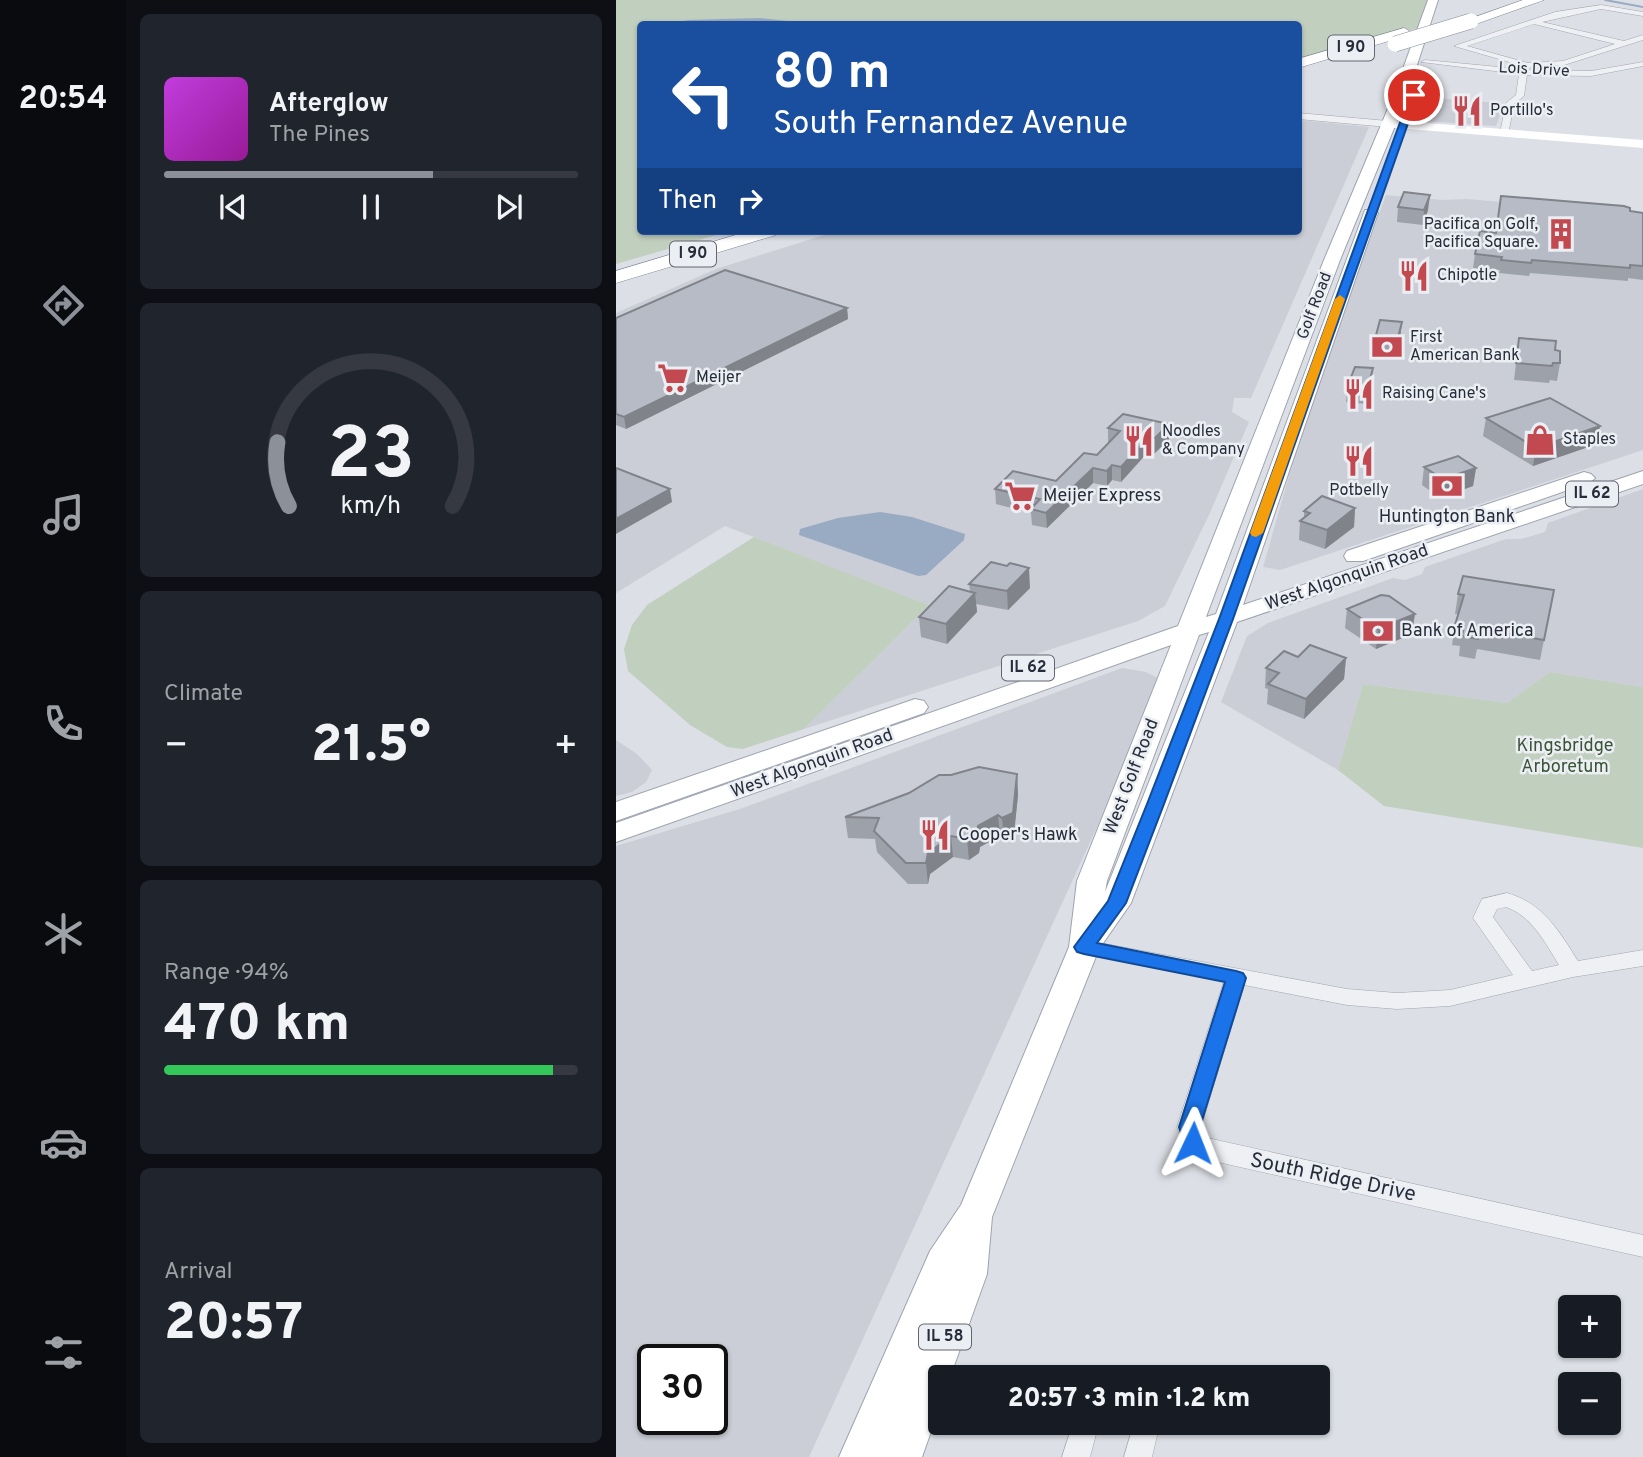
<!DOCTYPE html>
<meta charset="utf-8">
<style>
body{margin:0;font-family:Overpass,sans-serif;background:#20242c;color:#f1f3f6;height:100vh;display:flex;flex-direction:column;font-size:26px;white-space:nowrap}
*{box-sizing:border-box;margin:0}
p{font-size:23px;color:#9ea1a6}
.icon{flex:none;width:38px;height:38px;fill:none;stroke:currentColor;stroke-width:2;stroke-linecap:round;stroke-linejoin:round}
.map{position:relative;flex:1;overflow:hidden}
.drawer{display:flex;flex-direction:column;gap:14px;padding:14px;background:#0d0f14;width:490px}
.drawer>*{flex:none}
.banner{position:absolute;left:21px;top:21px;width:665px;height:214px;border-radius:7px;box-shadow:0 2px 5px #0004;background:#1a4fa0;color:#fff;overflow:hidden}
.buttons{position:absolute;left:942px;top:1295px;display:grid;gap:14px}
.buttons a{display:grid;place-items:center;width:63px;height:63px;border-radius:7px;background:#171b24;box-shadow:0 2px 5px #0004;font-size:35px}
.speed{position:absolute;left:21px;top:1344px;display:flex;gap:14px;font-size:35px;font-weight:700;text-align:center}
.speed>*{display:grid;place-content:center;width:91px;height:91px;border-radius:50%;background:#171b24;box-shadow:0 2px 5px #0004;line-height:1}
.speed .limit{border:4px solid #111;border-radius:10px;background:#fff;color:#111}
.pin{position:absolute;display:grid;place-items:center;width:60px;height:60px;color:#fff;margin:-30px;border:4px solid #fff;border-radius:50%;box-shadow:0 2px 7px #0007}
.me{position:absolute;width:77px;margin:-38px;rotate:2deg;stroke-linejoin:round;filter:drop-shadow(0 0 5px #0008)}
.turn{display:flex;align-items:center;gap:24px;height:147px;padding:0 21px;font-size:32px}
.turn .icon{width:91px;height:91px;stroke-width:2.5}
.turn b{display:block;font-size:49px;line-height:60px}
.then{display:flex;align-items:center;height:66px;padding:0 21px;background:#0003;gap:14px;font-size:26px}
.big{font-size:52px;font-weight:800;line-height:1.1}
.drawer .tile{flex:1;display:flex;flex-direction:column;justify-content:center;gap:10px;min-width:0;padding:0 24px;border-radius:10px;background:#20242c}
.drawer .dial{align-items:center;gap:0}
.dial svg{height:182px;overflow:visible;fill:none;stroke:#363941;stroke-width:7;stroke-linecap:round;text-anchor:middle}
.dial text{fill:#f1f3f6;stroke:none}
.song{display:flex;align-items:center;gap:21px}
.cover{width:84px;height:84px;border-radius:10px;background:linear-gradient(135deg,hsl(290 70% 55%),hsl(300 70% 35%))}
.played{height:7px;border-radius:4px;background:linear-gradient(90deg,#8c9099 65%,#363941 65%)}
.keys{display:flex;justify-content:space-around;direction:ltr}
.heat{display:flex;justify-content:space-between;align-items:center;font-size:38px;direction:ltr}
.charge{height:10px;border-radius:5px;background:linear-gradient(90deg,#34c759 94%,#363941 0)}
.trip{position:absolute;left:312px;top:1365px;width:402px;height:70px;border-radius:7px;background:#171b24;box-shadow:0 2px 5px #0004;font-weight:800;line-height:70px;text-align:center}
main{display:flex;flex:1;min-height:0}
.menu{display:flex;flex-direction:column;width:126px;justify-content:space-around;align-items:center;background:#090b0e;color:#9ea1a6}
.menu .icon{width:49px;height:49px}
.menu .current{color:#8c9099}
.menu b{font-size:32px;color:#f1f3f6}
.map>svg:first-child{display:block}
.built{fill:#cbced6;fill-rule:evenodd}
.green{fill:#c1cfbe}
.water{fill:#99aac3}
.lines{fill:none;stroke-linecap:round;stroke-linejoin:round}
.stream{stroke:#99aac3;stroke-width:2}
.minor-casing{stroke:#a2a6ae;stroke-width:1}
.primary-casing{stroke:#9da3b0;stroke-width:2}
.motorway-casing{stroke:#858c9b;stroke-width:1}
.minor{fill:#eff0f4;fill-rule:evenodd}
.secondary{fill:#fff;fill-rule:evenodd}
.primary{fill:#fff;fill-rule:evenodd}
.motorway{fill:#fff;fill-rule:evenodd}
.motorway-bridge-casing{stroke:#858c9b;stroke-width:16;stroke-linecap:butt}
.motorway-bridge{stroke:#fff;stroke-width:15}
.wall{fill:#9da1a9}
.shaded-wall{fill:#80838a}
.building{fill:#b7bbc5;stroke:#80838a;stroke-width:2}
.route{fill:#1a73e8;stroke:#114b97;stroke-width:2}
.slow{fill:#f59e0b}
.labels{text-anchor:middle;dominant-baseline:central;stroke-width:5;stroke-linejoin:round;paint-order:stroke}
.shield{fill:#ebeef3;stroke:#626672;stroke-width:2}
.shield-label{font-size:16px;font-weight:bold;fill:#272c3a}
.far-street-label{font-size:16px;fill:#272c3a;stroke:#ebeef3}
.far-poi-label{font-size:16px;fill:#272c3a;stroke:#ebeef3;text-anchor:start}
.poi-label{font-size:18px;fill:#272c3a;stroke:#ebeef3;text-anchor:start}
.street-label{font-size:18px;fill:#272c3a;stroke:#ebeef3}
.park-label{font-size:18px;fill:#395536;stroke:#ebeef3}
.near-street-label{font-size:21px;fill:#272c3a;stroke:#ebeef3}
</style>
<main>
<nav class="menu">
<b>20:54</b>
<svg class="icon current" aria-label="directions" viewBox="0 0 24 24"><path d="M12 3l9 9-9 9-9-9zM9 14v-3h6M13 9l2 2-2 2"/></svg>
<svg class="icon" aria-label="music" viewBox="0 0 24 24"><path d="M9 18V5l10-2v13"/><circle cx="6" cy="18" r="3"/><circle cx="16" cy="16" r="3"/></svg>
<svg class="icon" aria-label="phone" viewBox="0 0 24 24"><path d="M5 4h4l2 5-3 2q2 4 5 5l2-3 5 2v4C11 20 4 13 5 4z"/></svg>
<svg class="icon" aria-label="climate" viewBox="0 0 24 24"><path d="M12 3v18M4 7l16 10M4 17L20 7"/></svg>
<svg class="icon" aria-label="car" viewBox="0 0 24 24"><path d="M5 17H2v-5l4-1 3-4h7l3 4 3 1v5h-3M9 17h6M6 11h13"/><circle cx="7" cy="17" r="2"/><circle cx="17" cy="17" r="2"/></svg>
<svg class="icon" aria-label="filters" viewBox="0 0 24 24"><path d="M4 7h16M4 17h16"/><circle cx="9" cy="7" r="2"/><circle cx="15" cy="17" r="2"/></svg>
</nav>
<section class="drawer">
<div class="tile">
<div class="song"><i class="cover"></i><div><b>Afterglow</b><p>The Pines</p></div></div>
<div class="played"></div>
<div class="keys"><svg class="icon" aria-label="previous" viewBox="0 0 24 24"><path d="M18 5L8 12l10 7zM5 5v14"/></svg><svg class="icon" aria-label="pause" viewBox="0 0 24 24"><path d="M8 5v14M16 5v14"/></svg><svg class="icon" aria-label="next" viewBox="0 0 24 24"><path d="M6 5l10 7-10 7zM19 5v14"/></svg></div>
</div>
<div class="tile dial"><svg viewBox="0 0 100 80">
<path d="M14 69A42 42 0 1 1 86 69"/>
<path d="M14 69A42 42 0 0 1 9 41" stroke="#8c9099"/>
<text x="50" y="56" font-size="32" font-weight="700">23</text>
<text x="50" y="72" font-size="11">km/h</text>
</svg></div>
<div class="tile"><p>Climate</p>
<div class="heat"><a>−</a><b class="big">21.5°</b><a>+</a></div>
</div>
<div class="tile"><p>Range · 94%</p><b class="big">470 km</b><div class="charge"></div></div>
<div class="tile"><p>Arrival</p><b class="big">20:57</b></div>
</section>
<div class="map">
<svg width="1027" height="1457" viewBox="0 0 1027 1457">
<rect width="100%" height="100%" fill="#dcdfe5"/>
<g class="built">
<path d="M817,98L884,103L888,104L880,126L809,121Z"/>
<path d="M683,120L753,127L635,398H618L616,412L633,422L593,515L549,606L522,621L188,729L313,605L109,526L0,593V313L100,269L221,231H682Z"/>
<path d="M770,195L827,200L851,199L1027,214V450L664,570L647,567L692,409Z"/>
<path d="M1027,489V687L934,672L891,703L747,684L722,770L605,702L631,636L652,623L777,578L789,580L806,574L809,567L890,539H905L929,532L932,523Z"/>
<path d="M506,668L530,672L544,679V689L193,1457H0V846L124,809ZM37,1360H96V1419H37Z"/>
<path d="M0,740L21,754L36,770L30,782L16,792L0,796Z"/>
</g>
<g class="green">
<path d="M0,0H817L808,26L683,64L682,24H24V231H114L0,264Z"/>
<path d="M138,537L313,605L188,729L127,749L111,747L74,725L12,671L8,649L16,625L31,605Z"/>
<path d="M934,672L1027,687V848L768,806L722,770L747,684L891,703Z"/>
</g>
<g class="water">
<path d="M143,18L199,24L257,22L273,24H47L73,20Z"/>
<path d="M264,512L296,517L349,534L348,540L310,575L302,576L183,535L184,529L222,518Z"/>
</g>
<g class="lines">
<path class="stream" d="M989,0L1027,7"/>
<defs>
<g id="minor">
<path d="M985,5L1027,12V16L985,9L926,22L1008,41L1027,35V40L948,65L914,67L913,70L975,71L1027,62V66L975,76L911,75L908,96L898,104L892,135L884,133L890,103L900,95L903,74L805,62L809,60L904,69L907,66L838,46L939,12ZM918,24L999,44L947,61L912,63L851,46Z"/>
<path d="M682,113L772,121L777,124L772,127L682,119Z"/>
<path d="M891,893C927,903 943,931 962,961L1027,950V966L957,977L834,1006L781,1009L731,1005L628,985L585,1127L587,1137L1027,1235V1257L597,1161L569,1150L561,1127L608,981L468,954L461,952L458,947L461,942L468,940L731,989L781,993L834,990L897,975L857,918L866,899ZM890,907C915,915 930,944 943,965L916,971L877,917L881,909Z"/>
<path d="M457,1423H483L474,1457H446Z"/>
<path d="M518,1423H544L536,1457H508Z"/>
</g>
<g id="primary">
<path d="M812,0H822L790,99L724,260L590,617L600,614L749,210H759L762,213L627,605L1027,471V484L621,622L515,903L483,949L376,1217L371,1274L334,1377H324V1406L306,1457H223L314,1251L345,1205L453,947L461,881L555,645L0,842V823L562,626L708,260L776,99ZM593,632L489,892L491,881L583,635Z"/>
<path d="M968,472L975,474L979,478L975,482L747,561H731L728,556L731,551Z"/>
<path d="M299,699L308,701L312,707L308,713L0,821V802Z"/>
</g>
<g id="motorway">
<path d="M907,0H928L860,24H850L848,21Z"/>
<path d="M788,28L795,32L793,35L682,68V59Z"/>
<path d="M133,231H162L160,235L0,283V271Z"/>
</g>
</defs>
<use href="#minor" class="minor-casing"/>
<use href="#primary" class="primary-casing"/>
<use href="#motorway" class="motorway-casing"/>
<use href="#minor" class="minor"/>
<path class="secondary" d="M772,120L1027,140V148L768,127L766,124Z"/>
<use href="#primary" class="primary"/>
<use href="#motorway" class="motorway"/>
<defs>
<path id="motorway-bridge" d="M779,44L855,21"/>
</defs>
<use href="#motorway-bridge" class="motorway-bridge-casing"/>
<use href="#motorway-bridge" class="motorway-bridge"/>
</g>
<g class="wall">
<path d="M782,207L812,210L807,225L781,222Z"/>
<path d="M1014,211L1027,213V280L1012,278V281L914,273L913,276L883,273L884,270L857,268L859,254L880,233Z"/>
<path d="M231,308L232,319L10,429L0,425V318Z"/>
<path d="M786,322L784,339L780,354L759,352L760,335Z"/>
<path d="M903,338L939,350L944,363L941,381L934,380L933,383L898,380Z"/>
<path d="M732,385L755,386L750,404L730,402Z"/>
<path d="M870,418L981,444L917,466L867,436Z"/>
<path d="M492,428L553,439L539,453L532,452L505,482L496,480L491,486L477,483L431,528L416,525L415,513L380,504L379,489L440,481L481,455L492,443Z"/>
<path d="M808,467L860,468L857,486L824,498L806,485Z"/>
<path d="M739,508L738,527L709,549L683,540L684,521L688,518V511Z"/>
<path d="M353,584L414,588L392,610L360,604L361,612L331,644L305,637L303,617L354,591Z"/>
<path d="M938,590L924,660L861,649L859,659L843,656L844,646L836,645L839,625L842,614H839L842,594Z"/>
<path d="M731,609L796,634L760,649L729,628Z"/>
<path d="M682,657L730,658L728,679L688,719L651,704L652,689L649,688L650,668Z"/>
<path d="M401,774L402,795L398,834L388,839L384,836L364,847L363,853L353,860L337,857L314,874L312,884H292L261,852L259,839L232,838L229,817Z"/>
</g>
<g class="shaded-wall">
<path d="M814,195L812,210L807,225L808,210Z"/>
<path d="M231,308L232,319L10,429L8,417Z"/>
<path d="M786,322L784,339L780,354L782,337Z"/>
<path d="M757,368L755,386L750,404L752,387Z"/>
<path d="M553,424V439L539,453V438Z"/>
<path d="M984,426L981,444L917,466L920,448Z"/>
<path d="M532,437V452L505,482V467Z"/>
<path d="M496,465V480L491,486V471Z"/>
<path d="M477,468V483L431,528L430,513Z"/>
<path d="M860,468L857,486L824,498L827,479Z"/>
<path d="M54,489L56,502L0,534V519Z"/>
<path d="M739,508L738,527L709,549L711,530Z"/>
<path d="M413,568L414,588L392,610L391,591Z"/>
<path d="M359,593L361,612L331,644L330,624Z"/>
<path d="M799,614L796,634L760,649L762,629Z"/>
<path d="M730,658L728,679L688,719L690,699Z"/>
<path d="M401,774L402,795L398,834L388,839L386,818Z"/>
<path d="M382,815L384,836L364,847L363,853L353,860L351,839L362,826Z"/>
<path d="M335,836L337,857L314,874L312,884L310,863L312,853Z"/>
</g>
<g class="building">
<path d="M788,192L814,195L808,210L782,207Z"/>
<path d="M885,196L1008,206L1014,208V211L1027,213V266L1014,265V268L916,260L915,263L885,260L886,257L859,254L864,231L880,233Z"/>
<path d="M109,270L231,308L8,417L0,414V318Z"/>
<path d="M764,320L786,322L782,337L760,335Z"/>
<path d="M903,338L940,341L939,350L944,351V363H937L936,366L900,363Z"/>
<path d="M739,367L757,368L752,387L732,385Z"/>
<path d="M934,398L984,426L920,448L870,418Z"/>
<path d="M507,414L553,424L539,438L532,437L505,467L496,465L491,471L477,468L430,513L415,509L424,499L379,489L397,471L440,481L468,453L481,455L504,431L492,428Z"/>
<path d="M842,456L860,468L827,479L808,467Z"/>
<path d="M0,468L54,489L0,519Z"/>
<path d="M706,496L739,508L711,530L684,521L694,513L688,511Z"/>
<path d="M375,562L391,566L394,563L413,568L391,591L353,584Z"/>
<path d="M847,576L938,590L928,640L864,629L862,639L846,636L848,626L839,625L848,595L842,594Z"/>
<path d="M333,586L359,593L330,624L303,617Z"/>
<path d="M765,595L773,596L799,614L762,629L731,609Z"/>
<path d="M694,645L730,658L690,699L652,684L663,673L650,668L668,651L682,657Z"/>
<path d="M363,767L401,774L397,813L386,818L382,815L362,826L361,832L351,839L335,836L312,853L310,863H290L258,831L263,818L229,817L293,793L323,775H335Z"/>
</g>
<path class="route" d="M798,92L802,95L617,619L548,804L510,903L481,943L620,971L627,973L630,978L584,1127L588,1143L585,1149L577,1151L570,1149L563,1127L609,982L468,954L461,952L458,947L492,901L531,804L603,619L794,95Z"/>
<path class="slow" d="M724,295L729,299L647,533L640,537L636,536L634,533L719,299Z"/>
<defs>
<symbol id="restaurant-bare" viewBox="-9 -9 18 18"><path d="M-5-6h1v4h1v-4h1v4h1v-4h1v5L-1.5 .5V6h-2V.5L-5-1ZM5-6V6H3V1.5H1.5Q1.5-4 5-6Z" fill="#c34950" stroke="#ebeef3" stroke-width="2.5" paint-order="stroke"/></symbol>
<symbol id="building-bare" viewBox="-9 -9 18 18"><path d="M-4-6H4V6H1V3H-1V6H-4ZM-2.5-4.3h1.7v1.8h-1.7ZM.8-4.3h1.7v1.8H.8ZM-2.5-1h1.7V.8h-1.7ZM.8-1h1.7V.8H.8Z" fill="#c34950" stroke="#ebeef3" stroke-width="2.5" paint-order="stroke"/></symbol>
<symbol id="bank-bare" viewBox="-9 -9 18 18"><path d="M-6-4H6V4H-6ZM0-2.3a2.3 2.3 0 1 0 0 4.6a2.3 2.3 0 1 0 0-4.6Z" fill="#c34950" stroke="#ebeef3" stroke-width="2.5" paint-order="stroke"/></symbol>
<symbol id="supermarket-bare" viewBox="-9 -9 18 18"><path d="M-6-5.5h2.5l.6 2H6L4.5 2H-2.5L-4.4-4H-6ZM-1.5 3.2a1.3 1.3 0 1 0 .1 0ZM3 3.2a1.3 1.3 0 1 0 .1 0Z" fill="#c34950" stroke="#ebeef3" stroke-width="2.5" paint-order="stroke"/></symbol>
<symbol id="shop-bare" viewBox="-9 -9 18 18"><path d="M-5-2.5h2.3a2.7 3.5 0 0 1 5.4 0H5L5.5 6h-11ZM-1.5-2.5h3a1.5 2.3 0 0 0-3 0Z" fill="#c34950" stroke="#ebeef3" stroke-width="2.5" paint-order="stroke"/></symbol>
</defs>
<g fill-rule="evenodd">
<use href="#restaurant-bare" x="829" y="89" width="44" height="44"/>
<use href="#building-bare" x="923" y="212" width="44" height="44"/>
<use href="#restaurant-bare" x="776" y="254" width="44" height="44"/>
<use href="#bank-bare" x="749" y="325" width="44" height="44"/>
<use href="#supermarket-bare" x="35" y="356" width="44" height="44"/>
<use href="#restaurant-bare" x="721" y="372" width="44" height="44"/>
<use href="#shop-bare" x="902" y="418" width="44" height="44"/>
<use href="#restaurant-bare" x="501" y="419" width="44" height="44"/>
<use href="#restaurant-bare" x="721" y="439" width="44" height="44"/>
<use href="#bank-bare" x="809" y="464" width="44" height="44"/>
<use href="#supermarket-bare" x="382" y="474" width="44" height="44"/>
<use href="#bank-bare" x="740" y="609" width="44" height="44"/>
<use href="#restaurant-bare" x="297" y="813" width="44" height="44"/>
</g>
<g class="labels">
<g class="shield">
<rect x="712" y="35.5" width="46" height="25" rx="5"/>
<rect x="54" y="241.5" width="46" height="25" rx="5"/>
<rect x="950" y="481.5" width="52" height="25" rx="5"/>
<rect x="386" y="655.5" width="52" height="25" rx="5"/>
<rect x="303" y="1324.5" width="52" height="25" rx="5"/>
</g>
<g class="shield-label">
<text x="735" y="48">I 90</text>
<text x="77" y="254">I 90</text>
<text x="976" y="494">IL 62</text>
<text x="412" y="668">IL 62</text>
<text x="329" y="1337">IL 58</text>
</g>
<g class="far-street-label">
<text transform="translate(918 70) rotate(3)">Lois Drive</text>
<text transform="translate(699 306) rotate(-69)">Golf Road</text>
</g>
<g class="far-poi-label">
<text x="874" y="111">Portillo's</text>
<text x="922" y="225" text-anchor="end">Pacifica on Golf,<tspan x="922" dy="18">Pacifica Square.</tspan></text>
<text x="821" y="276">Chipotle</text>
<text x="794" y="338">First<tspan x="794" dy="18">American Bank</tspan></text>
<text x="80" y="378">Meijer</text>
<text x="766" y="394">Raising Cane's</text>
<text x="546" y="432">Noodles<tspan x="546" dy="18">&amp; Company</tspan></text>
<text x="947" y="440">Staples</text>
<text x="743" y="491" text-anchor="middle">Potbelly</text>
</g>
<g class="poi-label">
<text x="427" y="496">Meijer Express</text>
<text x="831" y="517" text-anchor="middle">Huntington Bank</text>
<text x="785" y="631">Bank of America</text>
<text x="342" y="835">Cooper's Hawk</text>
</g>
<g class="street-label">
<text transform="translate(731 578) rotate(-19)">West Algonquin Road</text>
<text transform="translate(196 764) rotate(-20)">West Algonquin Road</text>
<text transform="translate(516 777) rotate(-69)">West Golf Road</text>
</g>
<g class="park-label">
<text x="949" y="746">Kingsbridge<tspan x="949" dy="21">Arboretum</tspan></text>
</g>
<g class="near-street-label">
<text transform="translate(717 1178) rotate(12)">South Ridge Drive</text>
</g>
</g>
</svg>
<div class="buttons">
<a>+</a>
<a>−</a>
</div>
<div class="speed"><div class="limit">30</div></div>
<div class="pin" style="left:798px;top:95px;background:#d93025"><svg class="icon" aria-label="arrive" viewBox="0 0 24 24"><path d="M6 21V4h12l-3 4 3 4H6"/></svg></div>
<svg class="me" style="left:577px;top:1143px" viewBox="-20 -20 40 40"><path d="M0-17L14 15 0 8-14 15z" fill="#1a73e8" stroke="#fff" stroke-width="4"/></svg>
<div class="trip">20:57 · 3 min · 1.2 km</div>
<div class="banner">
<div class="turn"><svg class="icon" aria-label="left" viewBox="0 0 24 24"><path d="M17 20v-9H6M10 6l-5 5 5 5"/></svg><div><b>80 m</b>South Fernandez Avenue</div></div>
<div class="then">Then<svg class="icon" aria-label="right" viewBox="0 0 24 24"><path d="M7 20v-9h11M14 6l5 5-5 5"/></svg></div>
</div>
</div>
</main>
